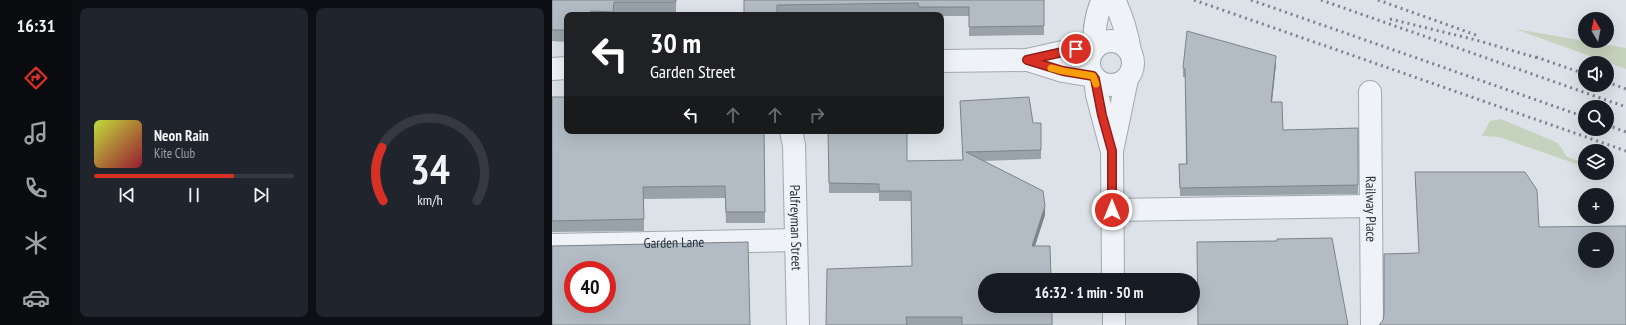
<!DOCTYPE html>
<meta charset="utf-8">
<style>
body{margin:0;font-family:"PT Sans Narrow",sans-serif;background:#20242c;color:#f1f3f6;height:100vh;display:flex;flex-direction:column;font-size:15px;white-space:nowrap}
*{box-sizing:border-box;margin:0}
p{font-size:13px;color:#9ea1a6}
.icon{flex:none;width:22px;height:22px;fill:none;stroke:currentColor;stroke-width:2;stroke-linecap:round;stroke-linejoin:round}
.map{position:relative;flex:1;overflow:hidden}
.sheet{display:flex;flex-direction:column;gap:8px;padding:8px;background:#0d0f14;width:480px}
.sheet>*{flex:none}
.guide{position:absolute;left:12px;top:12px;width:380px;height:122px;border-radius:8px;box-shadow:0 4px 16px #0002;background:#202124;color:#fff;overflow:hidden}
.needle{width:26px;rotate:350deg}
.controls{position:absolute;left:1026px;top:12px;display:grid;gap:8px}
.controls a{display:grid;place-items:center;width:36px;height:36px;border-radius:50%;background:#171b24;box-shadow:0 4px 16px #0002;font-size:20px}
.speed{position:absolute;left:12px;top:261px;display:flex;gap:8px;font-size:20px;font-weight:700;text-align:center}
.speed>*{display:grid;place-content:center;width:52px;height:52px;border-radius:50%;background:#171b24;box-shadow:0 4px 16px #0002;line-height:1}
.speed .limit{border:6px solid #d22;background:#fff;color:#111}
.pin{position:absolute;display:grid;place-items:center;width:34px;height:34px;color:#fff;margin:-17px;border:2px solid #fff;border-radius:50%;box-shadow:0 1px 4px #0007}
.me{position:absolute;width:44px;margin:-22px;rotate:0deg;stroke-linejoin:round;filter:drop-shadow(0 0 3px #0008)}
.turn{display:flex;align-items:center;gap:14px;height:84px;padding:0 20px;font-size:18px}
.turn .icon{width:52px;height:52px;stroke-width:2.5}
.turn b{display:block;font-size:28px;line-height:34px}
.lanes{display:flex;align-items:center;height:38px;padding:0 20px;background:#0003;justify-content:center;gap:20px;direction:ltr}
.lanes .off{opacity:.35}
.sheet .tile{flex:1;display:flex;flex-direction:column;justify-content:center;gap:6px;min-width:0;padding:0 14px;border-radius:8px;background:#20242c}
.sheet .dial{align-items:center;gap:0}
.dial svg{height:104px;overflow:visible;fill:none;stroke:#363941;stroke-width:7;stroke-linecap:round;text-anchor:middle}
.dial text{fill:#f1f3f6;stroke:none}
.song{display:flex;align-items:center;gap:12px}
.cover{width:48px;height:48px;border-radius:6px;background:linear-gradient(135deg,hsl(70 70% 55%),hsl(350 70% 35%))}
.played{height:4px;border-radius:2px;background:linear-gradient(90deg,#d93025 70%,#363941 70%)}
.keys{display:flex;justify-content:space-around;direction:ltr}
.sheet .tiles{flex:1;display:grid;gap:8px;grid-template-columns:repeat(2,1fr)}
.trip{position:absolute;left:426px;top:273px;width:222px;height:40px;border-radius:20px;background:#171b24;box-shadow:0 4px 16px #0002;font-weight:600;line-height:40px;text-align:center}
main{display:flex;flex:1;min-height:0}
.tab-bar{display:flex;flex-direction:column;width:72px;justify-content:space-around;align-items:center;background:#090b0e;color:#9ea1a6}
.tab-bar .icon{width:28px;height:28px}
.tab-bar .selected{color:#d93025}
.tab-bar b{font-size:18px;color:#f1f3f6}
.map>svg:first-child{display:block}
.green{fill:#c5d2bd}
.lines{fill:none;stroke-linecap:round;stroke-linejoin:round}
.minor-casing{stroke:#a1a9b1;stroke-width:24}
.minor{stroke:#eff2f6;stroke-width:22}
.rail{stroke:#758392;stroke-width:3;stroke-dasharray:2 4;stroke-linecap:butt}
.wall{fill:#9aa2a9}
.shaded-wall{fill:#7d8489}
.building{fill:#b3bcc4;stroke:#7d8489;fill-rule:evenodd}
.route-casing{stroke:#8d1f18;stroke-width:10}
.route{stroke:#d93025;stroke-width:7}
.slow{stroke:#f59e0b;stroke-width:7}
.labels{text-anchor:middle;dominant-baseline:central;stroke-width:3;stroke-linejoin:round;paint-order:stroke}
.street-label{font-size:14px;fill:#25313e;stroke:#ecf1f5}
</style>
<main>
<nav class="tab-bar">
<b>16:31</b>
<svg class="icon selected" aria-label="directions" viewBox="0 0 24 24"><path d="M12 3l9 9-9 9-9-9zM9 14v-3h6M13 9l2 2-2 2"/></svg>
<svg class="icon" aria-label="music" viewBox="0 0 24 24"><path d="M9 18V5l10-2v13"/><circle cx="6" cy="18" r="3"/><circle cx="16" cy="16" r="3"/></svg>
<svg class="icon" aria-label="phone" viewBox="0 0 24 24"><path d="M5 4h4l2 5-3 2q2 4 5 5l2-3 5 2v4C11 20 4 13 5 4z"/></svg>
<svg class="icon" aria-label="climate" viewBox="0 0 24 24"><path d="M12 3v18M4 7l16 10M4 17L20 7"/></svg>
<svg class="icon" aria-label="car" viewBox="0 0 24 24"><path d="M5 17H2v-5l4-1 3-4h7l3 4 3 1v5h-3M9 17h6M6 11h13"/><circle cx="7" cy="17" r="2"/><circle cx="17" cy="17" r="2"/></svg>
</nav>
<section class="sheet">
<div class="tiles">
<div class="tile">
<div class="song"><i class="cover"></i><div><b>Neon Rain</b><p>Kite Club</p></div></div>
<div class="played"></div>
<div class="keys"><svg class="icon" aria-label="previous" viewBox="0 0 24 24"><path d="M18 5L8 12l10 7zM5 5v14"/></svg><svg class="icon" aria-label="pause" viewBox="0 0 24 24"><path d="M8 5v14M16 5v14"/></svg><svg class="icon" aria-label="next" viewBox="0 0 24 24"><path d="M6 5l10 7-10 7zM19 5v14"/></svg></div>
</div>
<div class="tile dial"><svg viewBox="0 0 100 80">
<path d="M14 69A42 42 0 1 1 86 69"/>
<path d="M14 69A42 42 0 0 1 13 28" stroke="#d93025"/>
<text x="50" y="56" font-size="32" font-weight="700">34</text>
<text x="50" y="72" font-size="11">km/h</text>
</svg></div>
</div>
</section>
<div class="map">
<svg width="1074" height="325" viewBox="0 0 1074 325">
<rect width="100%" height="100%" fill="#dce2e7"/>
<g class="green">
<path d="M963,29L1074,48V69Z"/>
<path d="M949,119L1006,143L1015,157L1033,163V167L947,137L930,136L938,121Z"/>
</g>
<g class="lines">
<defs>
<g id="minor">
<path d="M562,0C570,16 575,33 578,51"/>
<circle cx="559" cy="63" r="22"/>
<path d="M542,48C542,32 543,15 551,0"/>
<path d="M476,60L511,71L541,76"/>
<path d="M389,61L475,60L524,49L541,50"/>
<path d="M0,69L15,68"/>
<path d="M543,79L545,95L559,148"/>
<path id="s1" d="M818,92L820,325"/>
<path id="s2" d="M239,131L242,145L246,325"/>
<path d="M560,210L819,206"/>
<path id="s3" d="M0,245L244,240"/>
<path d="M561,280L560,151L575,79"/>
<path d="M562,306V325"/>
</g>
</defs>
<use href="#minor" class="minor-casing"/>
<use href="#minor" class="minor"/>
<g class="rail">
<path d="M642,0L1074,151"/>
<path d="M699,0L1033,117"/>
<path d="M769,0L1074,107"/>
<path d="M826,0L924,35"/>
<path d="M838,19L924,40L989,59"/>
<path d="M984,57L1033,74"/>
<path d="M1055,82L1074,89"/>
<path d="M1055,125L1074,132"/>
</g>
</g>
<g class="wall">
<path d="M0,0H124V13L62,14V15H15V42L0,41Z"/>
<path d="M191,0H492V35L417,36V16H389V15H366V12L225,14Z"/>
<path d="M724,64L720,102L731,130L806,128V194L628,196L627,164H634L633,77H631V68Z"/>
<path d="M0,97L212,131L213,223H174L173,198L92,199V231L0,232Z"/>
<path d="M408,101L481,123H489V159L431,161L493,215L483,246L500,325H274L360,266L359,201H327V193H277L276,131L355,161L411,160Z"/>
<path d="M863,172H973L831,320L832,315L867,253Z"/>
</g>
<g class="shaded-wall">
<path d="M724,56V64L719,110V102Z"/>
<path d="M493,206V215L480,255V246Z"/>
</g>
<g class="building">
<path d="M0,0H124V2H62L61,12L39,11V15H15V30H0Z"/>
<path d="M192,0H492V26L417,27V7H367L366,3L225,5V15H192Z"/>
<path d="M635,31L724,56L719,102H730L731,130L806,128V185L628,188L627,164H635L633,69L631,68Z"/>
<path d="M0,97H15V131H212L213,212H174L173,186L91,187L92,219L0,221Z"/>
<path d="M477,97L481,123H489V150L414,152L491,191L493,206L480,246H498L499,280H433V306H500V325H410V317H354L355,325H274L275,269L360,266L359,191H327V184L277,183L276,131H355V161L411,160L408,101Z"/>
<path d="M863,172H973L985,190L987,227L1074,226V325H827L831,320L832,314V254L867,253ZM1033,239H1055V261H1033Z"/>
<path d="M780,238L796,325H646L645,242L725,241V239Z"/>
<path d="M196,242L198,325H0V246ZM21,270H55V304H21Z"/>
</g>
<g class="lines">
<defs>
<path id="route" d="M524,49L475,60L511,71L541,76L543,79L550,115L560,151V210"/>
</defs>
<use href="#route" class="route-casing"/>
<use href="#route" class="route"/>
<path class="slow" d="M499,68L511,71L541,76L544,84"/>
</g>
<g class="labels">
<g class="street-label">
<text stroke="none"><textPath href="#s1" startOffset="117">Railway Place</textPath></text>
<text stroke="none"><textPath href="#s2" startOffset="97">Palfreyman Street</textPath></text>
<text stroke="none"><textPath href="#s3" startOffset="122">Garden Lane</textPath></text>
</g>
</g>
</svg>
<div class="controls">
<a><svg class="needle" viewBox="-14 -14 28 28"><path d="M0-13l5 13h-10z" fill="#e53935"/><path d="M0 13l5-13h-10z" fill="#9ea1a6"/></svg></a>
<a><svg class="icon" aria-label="sound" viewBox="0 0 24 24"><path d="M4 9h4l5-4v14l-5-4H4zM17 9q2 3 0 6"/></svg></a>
<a><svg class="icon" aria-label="search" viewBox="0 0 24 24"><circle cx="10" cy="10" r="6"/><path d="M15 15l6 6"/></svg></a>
<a><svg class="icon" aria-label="layers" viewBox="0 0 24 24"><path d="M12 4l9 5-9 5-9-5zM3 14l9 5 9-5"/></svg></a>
<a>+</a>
<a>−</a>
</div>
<div class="speed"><div class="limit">40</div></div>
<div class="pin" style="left:524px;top:49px;background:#d93025"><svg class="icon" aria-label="arrive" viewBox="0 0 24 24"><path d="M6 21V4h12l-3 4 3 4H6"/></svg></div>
<svg class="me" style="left:560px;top:210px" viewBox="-20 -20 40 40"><circle r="17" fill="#d93025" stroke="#fff" stroke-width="3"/><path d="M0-11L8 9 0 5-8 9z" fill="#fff"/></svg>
<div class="trip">16:32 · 1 min · 50 m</div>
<div class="guide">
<div class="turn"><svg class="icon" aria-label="left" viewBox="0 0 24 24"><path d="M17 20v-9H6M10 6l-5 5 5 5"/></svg><div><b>30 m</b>Garden Street</div></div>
<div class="lanes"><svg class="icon" aria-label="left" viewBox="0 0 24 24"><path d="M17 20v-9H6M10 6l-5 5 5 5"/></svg><svg class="icon off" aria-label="ahead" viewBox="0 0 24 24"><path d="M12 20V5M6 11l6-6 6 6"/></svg><svg class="icon off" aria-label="ahead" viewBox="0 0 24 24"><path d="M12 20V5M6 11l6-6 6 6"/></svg><svg class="icon off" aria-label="right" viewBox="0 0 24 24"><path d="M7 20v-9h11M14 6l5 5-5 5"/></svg></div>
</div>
</div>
</main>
